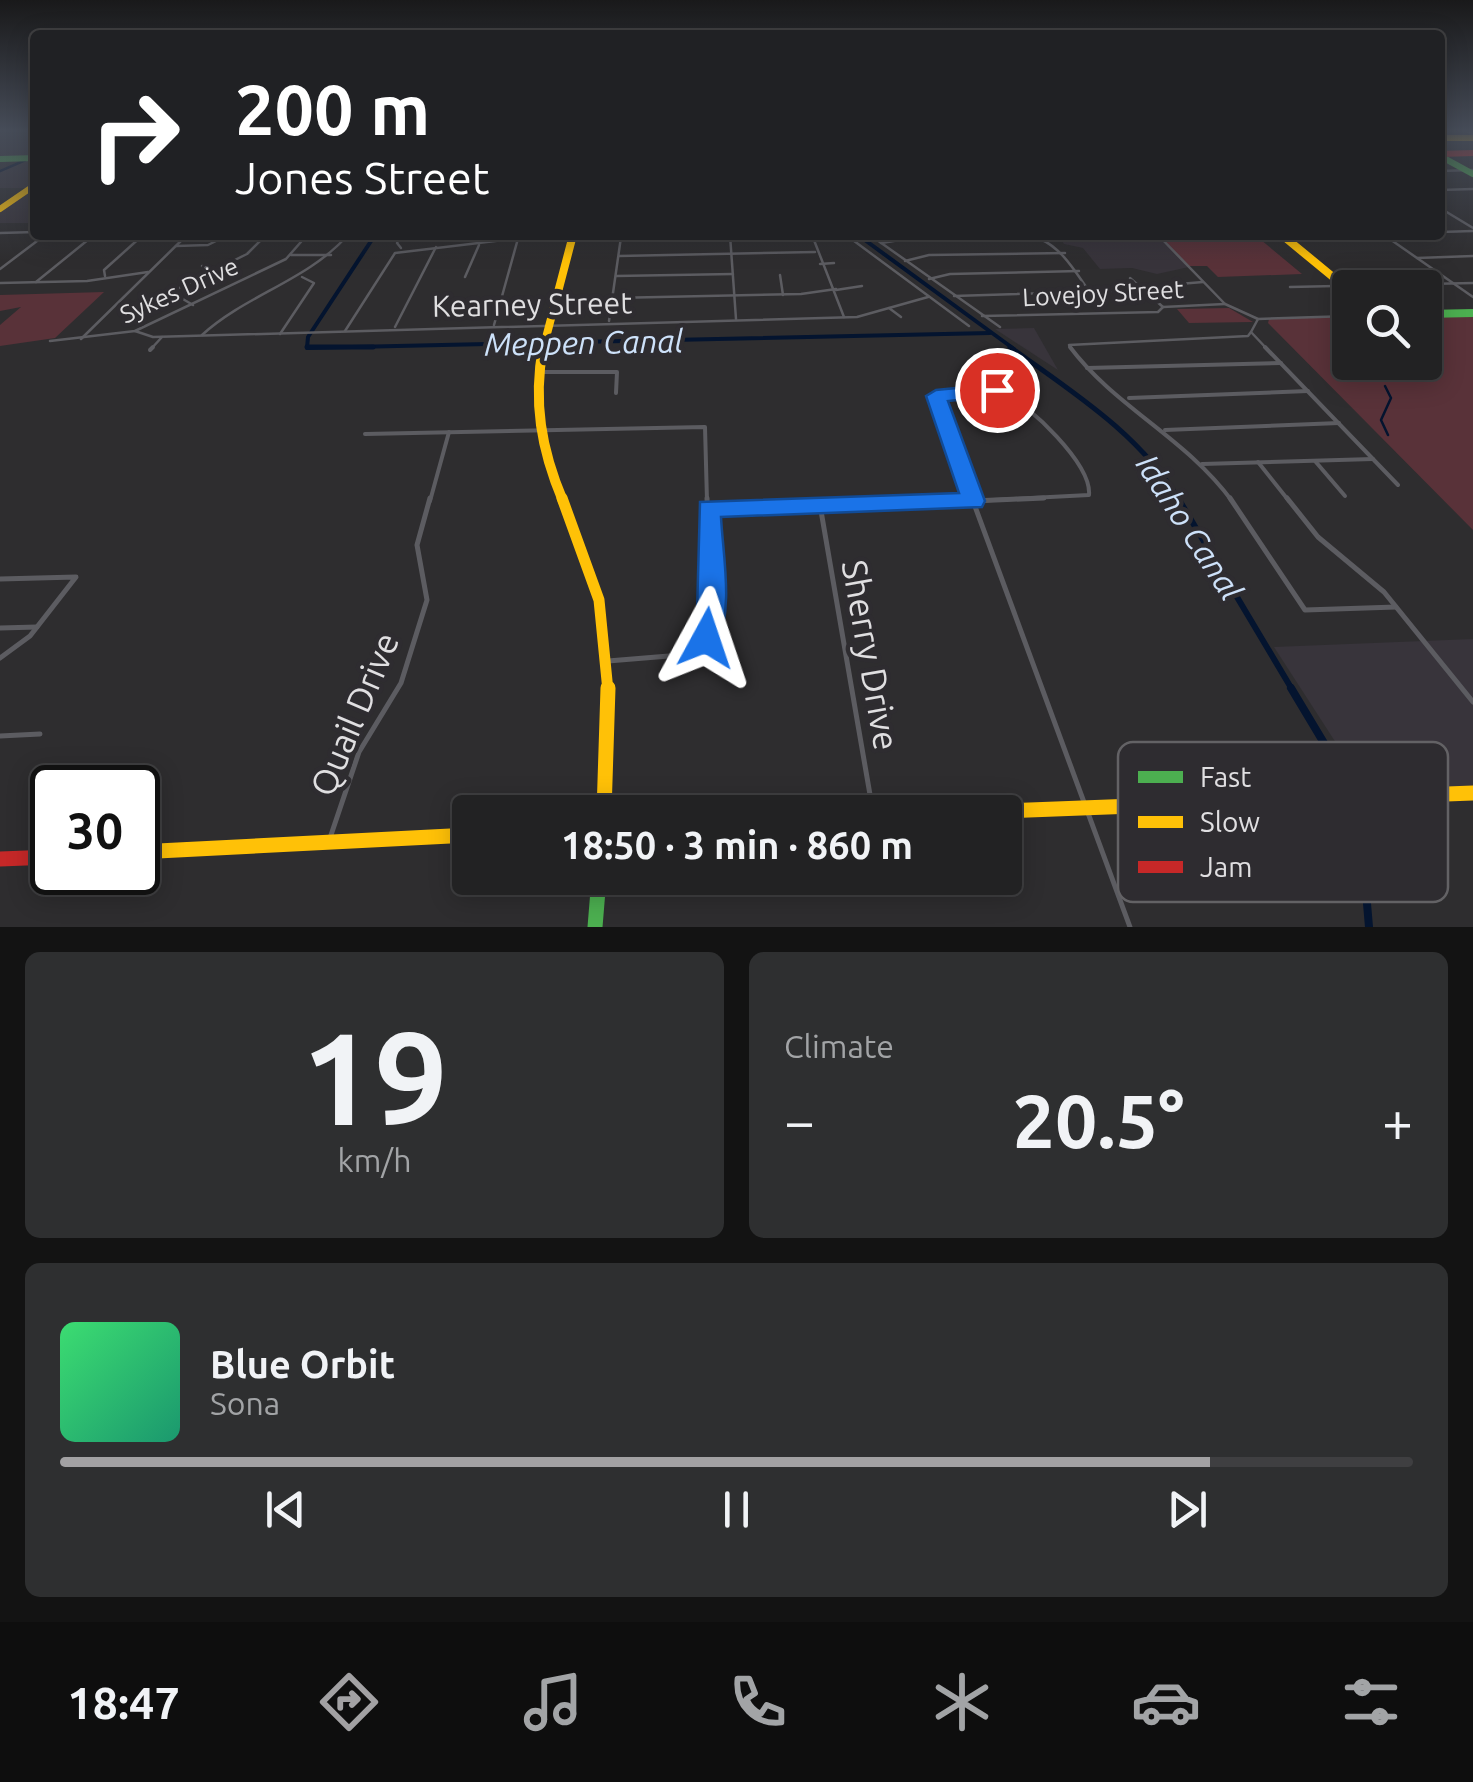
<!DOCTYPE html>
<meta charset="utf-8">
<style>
body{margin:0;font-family:Ubuntu,sans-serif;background:#2e2f30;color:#f1f3f6;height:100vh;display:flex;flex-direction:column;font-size:38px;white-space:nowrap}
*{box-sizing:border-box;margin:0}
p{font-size:32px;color:#a2a4a6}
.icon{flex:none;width:55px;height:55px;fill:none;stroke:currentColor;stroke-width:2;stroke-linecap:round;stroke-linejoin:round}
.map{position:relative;height:927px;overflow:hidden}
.sheet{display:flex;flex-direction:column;gap:25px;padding:25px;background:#131313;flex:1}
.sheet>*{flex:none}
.guide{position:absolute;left:30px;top:30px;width:1415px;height:210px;border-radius:10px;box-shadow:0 5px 25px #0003,0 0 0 2px #3f3f41;background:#202124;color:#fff;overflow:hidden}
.buttons{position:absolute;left:1332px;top:270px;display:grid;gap:20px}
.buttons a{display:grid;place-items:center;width:110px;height:110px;border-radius:10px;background:#222223;box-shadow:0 5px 25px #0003,0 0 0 2px #3f3f41;font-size:50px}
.speed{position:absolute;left:30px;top:765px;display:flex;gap:20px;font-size:50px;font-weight:700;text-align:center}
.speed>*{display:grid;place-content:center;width:130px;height:130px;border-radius:50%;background:#222223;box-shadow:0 5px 25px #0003,0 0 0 2px #3f3f41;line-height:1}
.speed .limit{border:5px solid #111;border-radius:15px;background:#fff;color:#111}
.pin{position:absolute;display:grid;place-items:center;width:85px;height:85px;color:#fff;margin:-42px;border:5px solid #fff;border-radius:50%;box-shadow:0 2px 10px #0007}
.me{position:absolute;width:110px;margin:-55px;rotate:5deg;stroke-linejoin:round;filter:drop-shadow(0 0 8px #0008)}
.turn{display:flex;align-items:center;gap:35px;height:210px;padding:0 40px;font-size:45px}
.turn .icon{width:130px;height:130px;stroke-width:2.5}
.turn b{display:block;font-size:70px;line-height:85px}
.big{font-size:75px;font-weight:700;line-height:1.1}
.sheet .card{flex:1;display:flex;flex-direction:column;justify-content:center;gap:15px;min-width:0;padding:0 35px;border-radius:15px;background:#2e2f30}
.sheet .dial{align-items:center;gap:0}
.dial b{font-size:130px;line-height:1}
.song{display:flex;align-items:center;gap:30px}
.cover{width:120px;height:120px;border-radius:15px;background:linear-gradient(135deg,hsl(140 70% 55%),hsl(160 70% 35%))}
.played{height:10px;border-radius:5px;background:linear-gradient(90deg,#a2a1a3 85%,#3f3f41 85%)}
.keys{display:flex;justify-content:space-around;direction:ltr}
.heat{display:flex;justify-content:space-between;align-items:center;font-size:55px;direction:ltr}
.sheet .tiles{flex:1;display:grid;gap:25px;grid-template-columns:1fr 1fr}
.card:last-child{grid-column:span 2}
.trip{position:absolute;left:452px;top:795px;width:570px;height:100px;border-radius:10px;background:#222223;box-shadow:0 5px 25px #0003,0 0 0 2px #3f3f41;font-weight:700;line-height:100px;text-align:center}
.tabs{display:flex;height:160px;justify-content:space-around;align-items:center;background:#0e0e0e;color:#a2a4a6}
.tabs .icon{width:70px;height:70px}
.tabs .current{color:#a2a1a3}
.tabs b{font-size:45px;color:#f1f3f6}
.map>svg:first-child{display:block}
.built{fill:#38343b}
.green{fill:#593239}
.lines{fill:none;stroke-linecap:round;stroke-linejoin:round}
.stream{stroke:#04142f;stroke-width:2.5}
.canal-far4{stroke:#04142f;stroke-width:2.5}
.canal-far3{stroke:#04142f;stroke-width:4}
.canal-far2{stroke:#04142f;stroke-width:5}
.canal-far1{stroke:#04142f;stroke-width:6}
.canal{stroke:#04142f;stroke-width:8}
.street-far2{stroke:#5c5c61;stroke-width:2.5}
.street-far1{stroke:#5c5c61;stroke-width:4}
.street{stroke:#5c5c61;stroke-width:5}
.fast-far2{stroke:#4caf50;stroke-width:6}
.fast-far1{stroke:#4caf50;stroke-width:8}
.fast{stroke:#4caf50;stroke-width:15}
.slow-far4{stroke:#ffc107;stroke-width:6}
.slow-far3{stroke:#ffc107;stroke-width:8}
.slow-far2{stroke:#ffc107;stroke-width:10}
.slow-far1{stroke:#ffc107;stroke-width:11}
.slow{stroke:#ffc107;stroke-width:15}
.jam-far1{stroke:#c62828;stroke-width:6}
.jam{stroke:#c62828;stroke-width:15}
.route{fill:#1a73e8;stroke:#114b97;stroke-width:2.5}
.labels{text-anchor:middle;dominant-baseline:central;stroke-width:9;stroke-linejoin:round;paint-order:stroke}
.far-street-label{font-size:25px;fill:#e0dfe1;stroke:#2e2c30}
.street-label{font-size:30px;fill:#e0dfe1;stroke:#2e2c30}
.water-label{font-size:32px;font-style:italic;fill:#cde1f9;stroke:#2e2c30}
.near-street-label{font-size:35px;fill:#e0dfe1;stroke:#2e2c30}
.key{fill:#2e2c30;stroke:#636265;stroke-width:2.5}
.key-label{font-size:28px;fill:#e0dfe1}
</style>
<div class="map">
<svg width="1473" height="927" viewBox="0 0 1473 927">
<rect width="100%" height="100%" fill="#2e2d2f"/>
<g class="built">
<path d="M0,130H35V223H0V209L29,188H0V171L29,159L0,158Z"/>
<path d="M1058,235H1158L1189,267L1157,274L1132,268L1100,269L1083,248L1064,244Z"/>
<path d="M1034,328L1058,370L995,329Z"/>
<path d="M1473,639V793L1371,797L1274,647Z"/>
</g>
<g class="green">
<path d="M1159,235H1255L1302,274L1218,277L1207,266H1188Z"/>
<path d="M104,292L55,338L0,346V325L21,307L0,311V295Z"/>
<path d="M1229,308L1253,322L1189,323L1177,309Z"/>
<path d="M1473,313V530L1268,323L1269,319L1350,316V362H1425V314Z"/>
</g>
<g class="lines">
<path class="stream" d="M1385,386L1391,398L1381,420L1388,435"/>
<path class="canal-far4" d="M0,171L35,156"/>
<g class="canal-far3">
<path d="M375,235L308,337L307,348L990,333"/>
<path d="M858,235L1014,349"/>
</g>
<g class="canal-far2">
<path d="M307,347H373"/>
<path d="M1010,347C1072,392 1139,433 1180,501"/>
</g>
<path class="canal-far1" d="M1178,498L1293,691"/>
<path class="canal" d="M1291,688L1345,778L1360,821L1369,927"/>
<g class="street-far2">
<path d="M1464,130L1473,134"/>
<path d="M1440,171L1473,170"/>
<path d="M1440,190L1473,189"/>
<path d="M1440,208L1473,228"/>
<path d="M1440,232L1473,231"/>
<path d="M0,233L35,232"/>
<path d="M401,235L397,243L401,248"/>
<path d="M730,235L736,319"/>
<path d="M812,235L844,317"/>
<path d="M846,235L969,326"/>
<path d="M870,235L1000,327"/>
<path d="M1158,235L1225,304L1258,319L1350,316"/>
<path d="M1384,235L1473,297"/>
<path d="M1283,236L1318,235"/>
<path d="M225,238L264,237"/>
<path d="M881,243C920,237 1004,224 1040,239C1062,248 1076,273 1089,291"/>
<path d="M176,246L208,245L228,235"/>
<path d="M291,255H331"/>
<path d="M619,256L815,252"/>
<path d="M1417,258L1473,256"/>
<path d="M905,261L929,255L1065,253"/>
<path d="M820,264L834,263"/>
<path d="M202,266L214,270"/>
<path d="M0,269L45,235"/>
<path d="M780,275L783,295"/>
<path d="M105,276L104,270L143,235"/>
<path d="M616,276L733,274"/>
<path d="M465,277L479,245"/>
<path d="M1130,278L1163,307"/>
<path d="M929,279L950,274L1079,271"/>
<path d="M36,282L94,235"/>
<path d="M0,283L87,281L148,272"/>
<path d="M1179,284L1203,282"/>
<path d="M1290,287L1473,283"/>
<path d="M836,290L862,286"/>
<path d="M954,296L1139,290"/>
<path d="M613,298L801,294L836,289"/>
<path d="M193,305L171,292L247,254L266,235"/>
<path d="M889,308L901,317"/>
<path d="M982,316L1158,312L1163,307L1225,304"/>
<path d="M1258,319L1251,332L1267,349"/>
<path d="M609,321L621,237"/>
<path d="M494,325L519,235"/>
<path d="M395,327L436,247"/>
<path d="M135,331L153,337L857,317L928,297"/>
<path d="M345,331L395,253L520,238"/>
<path d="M280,334L314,283L302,277"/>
<path d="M202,335C247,294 307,281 348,235"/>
<path d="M81,339L187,235"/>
<path d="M50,341L135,331L286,259L307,235"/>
<path d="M151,349L162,337"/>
<path d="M1072,349L1069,345L1248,336L1251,332"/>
</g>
<g class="street-far1">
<path d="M1070,347C1115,407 1186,438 1232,501"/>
<path d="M1265,347L1398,485"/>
<path d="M150,350L153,347"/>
<path d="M1087,368L1281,363"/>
<path d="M544,372H617L616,393"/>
<path d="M1002,391C1029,405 1092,464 1089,495L973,501L936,396Z"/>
<path d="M1129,398L1308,391"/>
<path d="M1165,430L1339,423"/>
<path d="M365,434L705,427L707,501"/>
<path d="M1315,461L1345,496"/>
<path d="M1258,462L1289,501"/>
<path d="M1202,464L1373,459"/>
<path d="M430,501L449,432"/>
<path d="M966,501H973"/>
</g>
<g class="street">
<path d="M1230,498L1305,610L1396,607"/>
<path d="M1287,498L1318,537L1384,592L1473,702"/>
<path d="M973,501L1130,927"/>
<path d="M973,501L1044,498"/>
<path d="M820,505L873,812"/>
<path d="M709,509L973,501"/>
<path d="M0,579L76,577L30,636L0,658"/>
<path d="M0,628L37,627"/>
<path d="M608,661L681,655L706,638L711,613L707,498"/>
<path d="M0,736L40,734"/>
<path d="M330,838L359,752L401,683L427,600L417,545L430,498"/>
</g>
<g class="fast-far2">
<path d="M1440,156L1473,174"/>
<path d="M0,159L35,158"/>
</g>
<path class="fast-far1" d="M1425,314L1473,313"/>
<path class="fast" d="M595,927L599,878"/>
<g class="slow-far4">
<path d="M1440,138H1473"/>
<path d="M0,209L35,185"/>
</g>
<g class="slow-far3">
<path d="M1282,235L1350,291"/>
<path d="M572,238L730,235"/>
<path d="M543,349L573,235"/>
</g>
<path class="slow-far2" d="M543,347C533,402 541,449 563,501"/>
<path class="slow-far1" d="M562,498L599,600L608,691"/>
<g class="slow">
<path d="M604,812L608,688"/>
<path d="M980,812L1473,793"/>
<path d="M138,852L470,835"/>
</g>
<path class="jam-far1" d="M1440,154L1473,153"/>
<path class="jam" d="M0,859L52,857"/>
</g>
<linearGradient id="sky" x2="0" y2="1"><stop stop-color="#19191a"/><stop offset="0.5" stop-color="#464c58"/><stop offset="1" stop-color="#464c58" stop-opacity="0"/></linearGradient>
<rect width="1473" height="260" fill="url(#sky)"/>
<path class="route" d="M997,384L1004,386V395L948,401L985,501L982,507L721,517C723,556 734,610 716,647H696L692,638L697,613L700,502L959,493L926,396L936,390Z"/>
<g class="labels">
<g class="far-street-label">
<text transform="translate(179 290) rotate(-24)">Sykes Drive</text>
<text transform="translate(1103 293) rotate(-3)">Lovejoy Street</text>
</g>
<g class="street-label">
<text transform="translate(532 304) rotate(-1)">Kearney Street</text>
</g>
<g class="water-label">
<text transform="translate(584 342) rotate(-1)">Meppen Canal</text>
<text transform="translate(1190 527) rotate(57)">Idaho Canal</text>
</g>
<g class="near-street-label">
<text transform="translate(871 655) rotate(80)">Sherry Drive</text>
<text transform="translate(354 714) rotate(-67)">Quail Drive</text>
</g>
</g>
<rect x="1118" y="742" width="330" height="160" rx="15" class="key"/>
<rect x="1138" y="771" width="45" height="12" fill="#4caf50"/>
<rect x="1138" y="816" width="45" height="12" fill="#ffc107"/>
<rect x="1138" y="861" width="45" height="12" fill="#c62828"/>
<g class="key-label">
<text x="1200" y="787">Fast</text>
<text x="1200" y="832">Slow</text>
<text x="1200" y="877">Jam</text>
</g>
</svg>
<div class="buttons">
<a><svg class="icon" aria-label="search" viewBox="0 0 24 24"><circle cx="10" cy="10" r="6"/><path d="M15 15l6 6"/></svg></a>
</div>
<div class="speed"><div class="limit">30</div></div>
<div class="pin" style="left:997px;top:390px;background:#d93025"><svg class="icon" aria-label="arrive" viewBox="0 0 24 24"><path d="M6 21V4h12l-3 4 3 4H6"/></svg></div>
<svg class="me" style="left:706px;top:638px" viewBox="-20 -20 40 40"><path d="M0-17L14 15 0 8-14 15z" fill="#1a73e8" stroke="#fff" stroke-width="4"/></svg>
<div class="trip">18:50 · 3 min · 860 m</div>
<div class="guide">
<div class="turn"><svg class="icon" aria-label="right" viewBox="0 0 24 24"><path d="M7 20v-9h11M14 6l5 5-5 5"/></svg><div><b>200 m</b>Jones Street</div></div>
</div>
</div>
<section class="sheet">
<div class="tiles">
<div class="card dial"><b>19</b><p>km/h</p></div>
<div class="card"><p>Climate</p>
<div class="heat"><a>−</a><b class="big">20.5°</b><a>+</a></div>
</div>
<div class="card">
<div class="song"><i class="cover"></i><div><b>Blue Orbit</b><p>Sona</p></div></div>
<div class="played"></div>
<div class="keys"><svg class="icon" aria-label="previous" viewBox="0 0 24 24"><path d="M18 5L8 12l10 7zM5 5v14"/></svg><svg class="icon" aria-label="pause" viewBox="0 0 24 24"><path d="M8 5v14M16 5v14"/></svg><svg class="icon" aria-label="next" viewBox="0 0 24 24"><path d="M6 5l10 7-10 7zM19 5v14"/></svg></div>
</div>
</div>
</section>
<nav class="tabs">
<b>18:47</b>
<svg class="icon current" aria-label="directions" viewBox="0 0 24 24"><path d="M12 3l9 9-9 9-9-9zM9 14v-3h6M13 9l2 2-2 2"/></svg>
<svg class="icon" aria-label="music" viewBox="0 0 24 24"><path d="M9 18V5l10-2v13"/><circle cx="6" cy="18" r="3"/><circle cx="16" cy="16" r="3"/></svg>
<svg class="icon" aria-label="phone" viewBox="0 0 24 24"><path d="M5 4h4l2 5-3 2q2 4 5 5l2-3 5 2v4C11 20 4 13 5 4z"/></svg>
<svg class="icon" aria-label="climate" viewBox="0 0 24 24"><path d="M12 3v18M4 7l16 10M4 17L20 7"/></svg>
<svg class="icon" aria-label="car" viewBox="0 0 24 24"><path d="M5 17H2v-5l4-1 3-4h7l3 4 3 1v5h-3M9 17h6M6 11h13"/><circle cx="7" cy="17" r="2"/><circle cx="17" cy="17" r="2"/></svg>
<svg class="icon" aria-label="filters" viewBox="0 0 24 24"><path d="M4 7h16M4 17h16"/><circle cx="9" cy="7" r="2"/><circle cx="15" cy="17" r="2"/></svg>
</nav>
